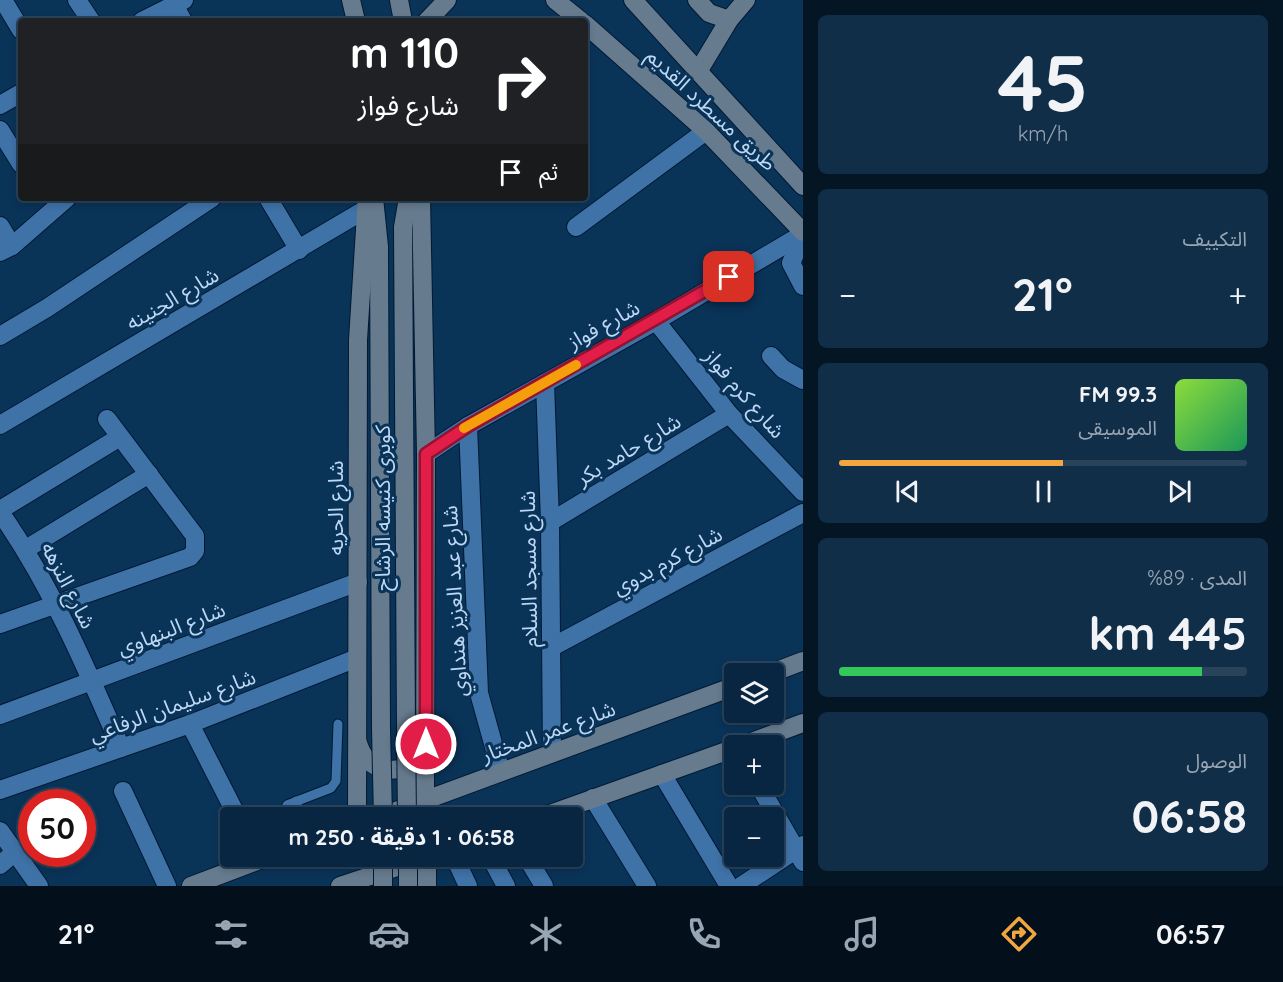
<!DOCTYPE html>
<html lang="ar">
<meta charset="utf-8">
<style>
body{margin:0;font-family:Quicksand,"Noto Sans Arabic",sans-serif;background:#112e49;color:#f1f3f6;direction:rtl;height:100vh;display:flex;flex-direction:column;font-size:22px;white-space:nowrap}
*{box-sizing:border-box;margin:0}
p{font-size:20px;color:#98a5b2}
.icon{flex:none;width:33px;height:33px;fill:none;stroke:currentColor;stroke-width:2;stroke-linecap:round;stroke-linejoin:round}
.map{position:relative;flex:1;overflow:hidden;direction:ltr}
.panel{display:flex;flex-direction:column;gap:15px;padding:15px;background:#041524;width:480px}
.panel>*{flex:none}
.hud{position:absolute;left:18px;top:18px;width:570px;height:183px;border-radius:6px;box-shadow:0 3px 9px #0003,0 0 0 2px #29435b;direction:rtl;background:#202124;color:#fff;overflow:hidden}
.buttons{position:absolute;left:724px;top:663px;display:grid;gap:12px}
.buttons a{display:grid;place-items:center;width:60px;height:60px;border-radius:6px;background:#082642;box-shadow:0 3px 9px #0003,0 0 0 2px #29435b;font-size:30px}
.speed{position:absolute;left:18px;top:789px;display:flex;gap:12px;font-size:30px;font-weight:700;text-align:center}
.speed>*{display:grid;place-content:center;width:78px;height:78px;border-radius:50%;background:#082642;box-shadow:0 3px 9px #0003,0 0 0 2px #29435b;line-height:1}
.speed .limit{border:9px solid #d22;background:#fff;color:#111}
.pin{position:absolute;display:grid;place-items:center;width:51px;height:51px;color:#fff;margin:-26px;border-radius:12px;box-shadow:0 3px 9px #0006}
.me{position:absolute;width:66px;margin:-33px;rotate:0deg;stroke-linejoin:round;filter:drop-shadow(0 0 4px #0008)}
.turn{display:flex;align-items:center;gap:21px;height:126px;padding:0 30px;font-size:27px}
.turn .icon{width:78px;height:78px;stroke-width:2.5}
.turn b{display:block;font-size:42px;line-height:51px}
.then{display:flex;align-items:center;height:57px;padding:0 30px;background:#0003;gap:12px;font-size:22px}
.big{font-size:45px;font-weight:700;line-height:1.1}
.panel .widget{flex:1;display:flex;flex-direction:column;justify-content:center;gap:9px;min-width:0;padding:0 21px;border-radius:9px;background:#112e49}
.panel .dial{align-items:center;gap:0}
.dial b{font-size:78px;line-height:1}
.song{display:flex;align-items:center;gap:18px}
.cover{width:72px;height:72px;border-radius:9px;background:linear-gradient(135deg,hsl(90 70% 55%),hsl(150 70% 35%))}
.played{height:6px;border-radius:3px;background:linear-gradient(90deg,#f1a63f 55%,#29435b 55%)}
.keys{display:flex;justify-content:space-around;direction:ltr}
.heat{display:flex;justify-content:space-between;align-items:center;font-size:33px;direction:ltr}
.charge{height:9px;border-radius:4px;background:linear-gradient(90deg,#34c759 89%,#29435b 0)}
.trip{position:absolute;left:220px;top:807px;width:363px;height:60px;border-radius:6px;background:#082642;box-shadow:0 3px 9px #0003,0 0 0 2px #29435b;font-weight:700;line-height:60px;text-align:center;direction:rtl}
.menu{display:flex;height:96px;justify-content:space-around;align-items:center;background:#030f1a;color:#98a5b2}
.menu .icon{width:42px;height:42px}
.menu .current{color:#f1a63f}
.menu b{font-size:27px;color:#f1f3f6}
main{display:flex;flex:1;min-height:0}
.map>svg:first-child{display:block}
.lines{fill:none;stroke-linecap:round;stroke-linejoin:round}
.lane-casing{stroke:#011a34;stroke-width:11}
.street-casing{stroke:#011a34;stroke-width:20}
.secondary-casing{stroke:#011a34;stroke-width:20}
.lane{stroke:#3f72a7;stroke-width:9}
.street{stroke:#3f72a7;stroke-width:18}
.secondary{stroke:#667b8e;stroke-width:18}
.secondary-bridge-casing{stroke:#011a34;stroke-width:20;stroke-linecap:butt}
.secondary-bridge{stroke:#667b8e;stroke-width:18}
.route-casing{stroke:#92132f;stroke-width:15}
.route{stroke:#e11d48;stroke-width:10}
.slow{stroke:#f59e0b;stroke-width:10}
.labels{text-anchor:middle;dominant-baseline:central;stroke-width:6;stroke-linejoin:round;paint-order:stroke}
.street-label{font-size:21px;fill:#bdd8f5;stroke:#0a3358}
</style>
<main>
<section class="panel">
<div class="widget dial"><b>45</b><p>km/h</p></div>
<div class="widget"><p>التكييف</p>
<div class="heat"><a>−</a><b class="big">21°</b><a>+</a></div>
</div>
<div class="widget">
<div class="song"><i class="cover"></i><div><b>99.3 FM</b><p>الموسيقى</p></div></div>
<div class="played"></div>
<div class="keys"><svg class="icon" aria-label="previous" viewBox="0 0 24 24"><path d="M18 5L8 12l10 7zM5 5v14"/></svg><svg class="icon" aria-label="pause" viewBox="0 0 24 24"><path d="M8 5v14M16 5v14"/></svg><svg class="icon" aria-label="next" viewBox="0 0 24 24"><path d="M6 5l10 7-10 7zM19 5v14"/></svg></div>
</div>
<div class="widget"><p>المدى · 89%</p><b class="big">445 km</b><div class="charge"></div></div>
<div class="widget"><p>الوصول</p><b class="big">06:58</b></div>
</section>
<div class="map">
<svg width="803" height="886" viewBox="0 0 803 886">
<rect width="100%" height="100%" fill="#0a3358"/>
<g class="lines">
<defs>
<g id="lane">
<path d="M296,801L301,818"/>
<path d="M287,805L331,788L336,781L338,724"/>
</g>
<g id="street">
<path d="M3,0L21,30"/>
<path d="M77,0L91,21"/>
<path d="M174,5L183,21"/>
<path d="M142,21L184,0"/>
<path d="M0,105L21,93"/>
<path d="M0,130L21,164"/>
<path d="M268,198L299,250"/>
<path d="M0,226L12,246"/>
<path d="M576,227L706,131"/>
<path d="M803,236L791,263L803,286"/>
<path d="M0,252L12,246L67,198"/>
<path d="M656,321L729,414L803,492"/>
<path d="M0,336L47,308L212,198"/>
<path d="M771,356L783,369L803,380"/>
<path d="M545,383L550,522L552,753"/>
<path d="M0,425L366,209"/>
<path d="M468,426L479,693L501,772"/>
<path d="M426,454L468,426L656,321L803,234"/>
<path d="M0,510L120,437"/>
<path d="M0,512C51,585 86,667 121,748"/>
<path d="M550,522L729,414"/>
<path d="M26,549L149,474"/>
<path d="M0,624L190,557L195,551V536L107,419"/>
<path d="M552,647L803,513"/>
<path d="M0,715L358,582"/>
<path d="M190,724L238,818"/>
<path d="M662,774L729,886"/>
<path d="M758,784L803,862"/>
<path d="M0,790L190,724L357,658"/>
<path d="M123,791L167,886"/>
<path d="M593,798L647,886"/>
<path d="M0,831L39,886"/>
<path d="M454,856L468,886"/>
<path d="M490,856L506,886"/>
<path d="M526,856L544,886"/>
<path d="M0,865L15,852"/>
<path d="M741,886L803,845"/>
</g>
<g id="secondary">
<path d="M351,0L356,21"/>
<path d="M399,0L403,21"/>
<path d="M555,0L581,21"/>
<path d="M633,0L803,186"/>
<path d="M697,0L709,13L729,20"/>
<path d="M427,21L447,0"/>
<path d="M585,24L706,131L803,232"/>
<path d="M699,70L729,20L746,0"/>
<path d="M374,198L379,247L381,728"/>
<path d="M421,198L426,454L425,800"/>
<path d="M769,674L803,661"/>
<path d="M406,728L403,227L408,198"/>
<path d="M358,743C366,772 399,778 419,758"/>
<path d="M741,746L803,723"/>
<path d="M357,818L358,340L367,198"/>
<path d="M377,818L735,686"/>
<path d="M539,818L735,748"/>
<path d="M427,857V886"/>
<path d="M191,886L270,856"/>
<path d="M340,886L430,856"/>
</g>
</defs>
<use href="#lane" class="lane-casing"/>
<use href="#street" class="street-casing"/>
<use href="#secondary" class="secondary-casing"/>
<use href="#lane" class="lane"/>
<use href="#street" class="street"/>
<use href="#secondary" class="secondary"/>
<defs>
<g id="secondary-bridge">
<path d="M381,728L383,818"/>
<path d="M406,728L407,818"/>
<path d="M383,856V886"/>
<path d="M408,856V886"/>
</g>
</defs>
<use href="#secondary-bridge" class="secondary-bridge-casing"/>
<use href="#secondary-bridge" class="secondary-bridge"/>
</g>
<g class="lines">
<defs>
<path id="route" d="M426,744V454L468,426L729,277"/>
</defs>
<use href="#route" class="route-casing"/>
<use href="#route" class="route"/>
<path class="slow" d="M464,428L576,365"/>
</g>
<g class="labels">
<g class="street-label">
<text transform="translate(712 109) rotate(43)">طريق مسطرد القديم</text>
<text transform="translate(172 298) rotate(-30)">شارع الجنينه</text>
<text transform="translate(603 324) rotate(-29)">شارع فواز</text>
<text transform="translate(745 393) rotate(49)">شارع كرم فواز</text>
<text transform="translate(628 449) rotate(-31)">شارع حامد بكر</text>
<text transform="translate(335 508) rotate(-90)">شارع الحريه</text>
<text transform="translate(382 508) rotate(-90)">كوبرى كنيسه الرشاح</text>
<text transform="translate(667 560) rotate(-28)">شارع كرم بدوي</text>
<text transform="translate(528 569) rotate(-91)">شارع مسجد السلام</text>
<text transform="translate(69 585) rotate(63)">شارع النزهه</text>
<text transform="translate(454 601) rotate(-93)">شارع عبد العزيز هنداوي</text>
<text transform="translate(171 628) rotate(-21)">شارع البنهاوي</text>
<text transform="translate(172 705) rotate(-20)">شارع سليمان الرفاعي</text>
<text transform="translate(548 731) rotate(-20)">شارع عمر المختار</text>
</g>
</g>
</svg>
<div class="buttons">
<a><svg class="icon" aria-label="layers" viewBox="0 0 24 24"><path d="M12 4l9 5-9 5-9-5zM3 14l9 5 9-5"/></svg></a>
<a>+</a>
<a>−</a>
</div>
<div class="speed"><div class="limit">50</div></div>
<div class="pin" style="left:729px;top:277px;background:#d93025"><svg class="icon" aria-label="arrive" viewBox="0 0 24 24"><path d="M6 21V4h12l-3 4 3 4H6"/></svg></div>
<svg class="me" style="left:426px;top:744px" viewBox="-20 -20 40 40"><circle r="17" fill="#e11d48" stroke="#fff" stroke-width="3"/><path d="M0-11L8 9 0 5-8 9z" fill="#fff"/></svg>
<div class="trip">06:58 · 1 دقيقة · 250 m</div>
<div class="hud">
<div class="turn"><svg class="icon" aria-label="right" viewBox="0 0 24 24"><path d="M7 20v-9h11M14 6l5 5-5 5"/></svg><div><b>110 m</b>شارع فواز</div></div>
<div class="then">ثم<svg class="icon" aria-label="arrive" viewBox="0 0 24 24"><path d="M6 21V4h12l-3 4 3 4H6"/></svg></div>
</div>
</div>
</main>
<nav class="menu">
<b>06:57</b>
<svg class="icon current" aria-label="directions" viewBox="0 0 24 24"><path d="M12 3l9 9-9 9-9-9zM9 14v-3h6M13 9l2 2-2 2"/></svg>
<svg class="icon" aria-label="music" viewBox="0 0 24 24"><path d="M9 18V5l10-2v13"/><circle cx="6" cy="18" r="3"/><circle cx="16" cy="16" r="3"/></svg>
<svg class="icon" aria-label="phone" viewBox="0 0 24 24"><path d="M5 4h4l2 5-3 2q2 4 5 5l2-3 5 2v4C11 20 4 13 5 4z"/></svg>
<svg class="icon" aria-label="climate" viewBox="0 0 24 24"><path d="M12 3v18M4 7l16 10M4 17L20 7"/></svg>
<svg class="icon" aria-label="car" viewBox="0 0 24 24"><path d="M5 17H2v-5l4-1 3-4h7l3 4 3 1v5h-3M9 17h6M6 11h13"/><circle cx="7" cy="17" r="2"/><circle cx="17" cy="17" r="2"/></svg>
<svg class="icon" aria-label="filters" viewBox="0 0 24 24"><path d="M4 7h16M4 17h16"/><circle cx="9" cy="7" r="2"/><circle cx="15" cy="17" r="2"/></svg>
<b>21°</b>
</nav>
